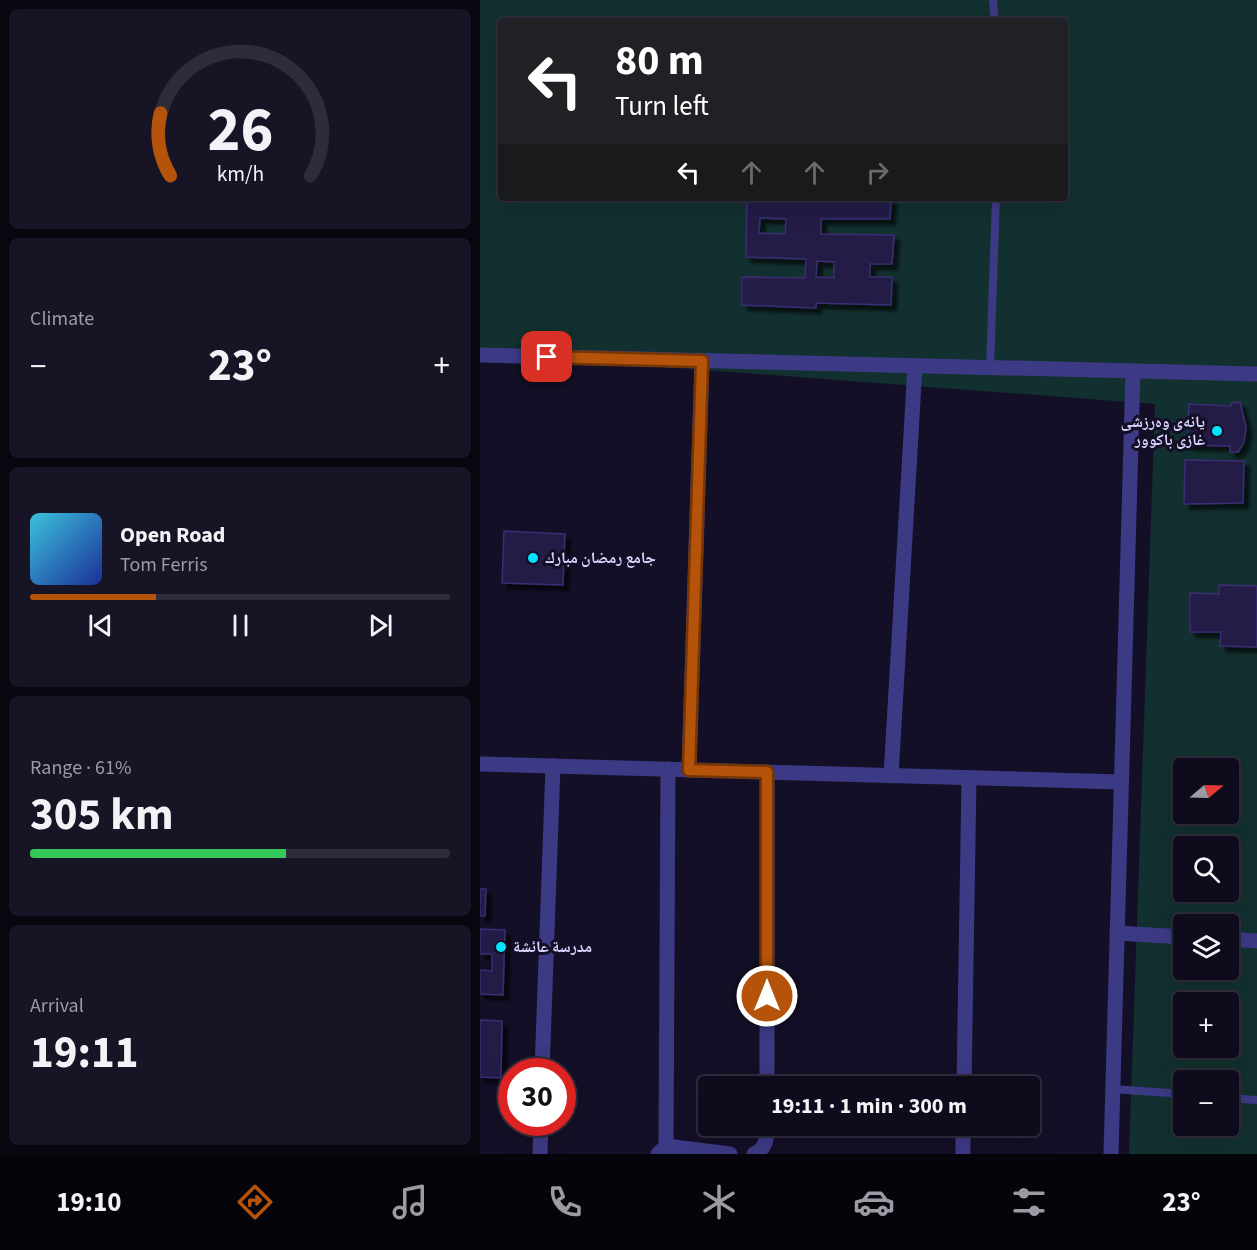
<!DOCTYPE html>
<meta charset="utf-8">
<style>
body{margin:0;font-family:"Source Sans 3","Noto Naskh Arabic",sans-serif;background:#171425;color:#f1f3f6;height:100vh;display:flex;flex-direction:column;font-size:22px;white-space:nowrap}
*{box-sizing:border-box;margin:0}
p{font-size:20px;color:#9b9ba3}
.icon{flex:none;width:33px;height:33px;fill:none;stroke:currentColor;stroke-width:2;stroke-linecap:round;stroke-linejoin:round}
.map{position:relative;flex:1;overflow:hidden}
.sheet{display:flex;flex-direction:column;gap:9px;padding:9px;background:#08060f;width:480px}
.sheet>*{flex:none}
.hud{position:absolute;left:18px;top:18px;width:570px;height:183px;border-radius:6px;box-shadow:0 6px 24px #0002,0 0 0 2px #2e2b3b;background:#202124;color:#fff;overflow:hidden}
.needle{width:39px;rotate:71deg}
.tools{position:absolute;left:693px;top:758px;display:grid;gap:12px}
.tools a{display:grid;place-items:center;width:66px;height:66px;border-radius:6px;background:#0e0b1c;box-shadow:0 6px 24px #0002,0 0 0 2px #2e2b3b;font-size:30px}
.speed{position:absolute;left:18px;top:1058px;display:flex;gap:12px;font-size:30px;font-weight:700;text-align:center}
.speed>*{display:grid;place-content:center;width:78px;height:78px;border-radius:50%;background:#0e0b1c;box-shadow:0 6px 24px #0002,0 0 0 2px #2e2b3b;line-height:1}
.speed .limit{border:9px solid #d22;background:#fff;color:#111}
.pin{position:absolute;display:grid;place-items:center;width:51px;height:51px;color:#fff;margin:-26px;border-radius:12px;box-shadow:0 3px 9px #0006}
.me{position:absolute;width:66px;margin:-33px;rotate:0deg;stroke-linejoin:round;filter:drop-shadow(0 0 4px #0008)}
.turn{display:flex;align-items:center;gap:21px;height:126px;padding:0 18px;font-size:27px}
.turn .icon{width:78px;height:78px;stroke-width:2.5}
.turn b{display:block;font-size:42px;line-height:51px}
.lanes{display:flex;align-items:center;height:57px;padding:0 18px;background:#0003;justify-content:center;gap:30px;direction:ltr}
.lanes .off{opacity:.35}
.big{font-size:45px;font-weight:700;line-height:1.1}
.sheet .tile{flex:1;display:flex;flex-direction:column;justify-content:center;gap:9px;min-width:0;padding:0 21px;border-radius:9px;background:#171425}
.sheet .dial{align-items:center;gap:0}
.dial svg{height:156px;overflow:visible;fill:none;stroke:#2e2b3b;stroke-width:7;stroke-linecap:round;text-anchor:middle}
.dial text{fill:#f1f3f6;stroke:none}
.song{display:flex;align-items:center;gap:18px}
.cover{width:72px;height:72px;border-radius:9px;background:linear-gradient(135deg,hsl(190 70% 55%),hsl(230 70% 35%))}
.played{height:6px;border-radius:3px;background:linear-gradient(90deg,#b45309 30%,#2e2b3b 30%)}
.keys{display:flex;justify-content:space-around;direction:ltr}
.heat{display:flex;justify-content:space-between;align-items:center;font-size:33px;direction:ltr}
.charge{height:9px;border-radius:4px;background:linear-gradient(90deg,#34c759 61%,#2e2b3b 0)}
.trip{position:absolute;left:218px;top:1076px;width:342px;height:60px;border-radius:6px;background:#0e0b1c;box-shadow:0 6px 24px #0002,0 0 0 2px #2e2b3b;font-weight:700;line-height:60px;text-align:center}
.tabs{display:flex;height:96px;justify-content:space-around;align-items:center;background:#06040b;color:#9b9ba3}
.tabs .icon{width:42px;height:42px}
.tabs .active{color:#b45309}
.tabs b{font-size:27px;color:#f1f3f6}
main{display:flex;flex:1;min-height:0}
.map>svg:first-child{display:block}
.green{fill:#12302f;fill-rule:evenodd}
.building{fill:#241b47;stroke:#3b2d73;stroke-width:1.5;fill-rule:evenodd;filter:url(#shadow)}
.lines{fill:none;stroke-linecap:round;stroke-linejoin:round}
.lane{stroke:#3d3a85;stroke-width:8}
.street{stroke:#3d3a85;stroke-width:15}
.route-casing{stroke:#753606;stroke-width:15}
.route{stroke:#b45309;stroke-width:10}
.poi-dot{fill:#00e5ff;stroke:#130f26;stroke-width:2}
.labels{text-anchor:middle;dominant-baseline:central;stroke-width:6;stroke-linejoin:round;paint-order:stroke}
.poi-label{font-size:16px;font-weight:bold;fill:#d9d4ff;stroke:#130f26;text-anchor:start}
</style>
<main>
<section class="sheet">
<div class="tile dial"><svg viewBox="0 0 100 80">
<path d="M14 69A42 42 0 1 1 86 69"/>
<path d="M14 69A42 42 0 0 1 9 37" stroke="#b45309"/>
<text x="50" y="56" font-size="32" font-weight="700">26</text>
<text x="50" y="72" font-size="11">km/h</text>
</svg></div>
<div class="tile"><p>Climate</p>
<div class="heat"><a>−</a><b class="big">23°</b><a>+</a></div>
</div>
<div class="tile">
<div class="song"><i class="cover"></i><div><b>Open Road</b><p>Tom Ferris</p></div></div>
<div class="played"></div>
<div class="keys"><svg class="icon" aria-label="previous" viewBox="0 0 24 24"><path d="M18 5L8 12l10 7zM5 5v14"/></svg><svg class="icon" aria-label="pause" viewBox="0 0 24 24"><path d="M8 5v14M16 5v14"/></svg><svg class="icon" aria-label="next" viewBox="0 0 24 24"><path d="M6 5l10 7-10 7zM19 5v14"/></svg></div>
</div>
<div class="tile"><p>Range · 61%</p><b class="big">305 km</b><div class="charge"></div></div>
<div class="tile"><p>Arrival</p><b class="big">19:11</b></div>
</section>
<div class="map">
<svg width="777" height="1154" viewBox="0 0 777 1154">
<defs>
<filter id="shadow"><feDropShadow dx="5.5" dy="5.5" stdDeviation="1.5" flood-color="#0009"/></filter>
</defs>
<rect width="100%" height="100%" fill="#130f26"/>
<path class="green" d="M0,0H777V1154H649L675,404L0,353ZM21,21H585V198H21ZM704,768H748V813H704ZM704,846H748V891H704ZM704,924H748V969H704ZM704,1002H748V1047H704ZM704,1080H748V1125H704Z"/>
<g class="building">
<path d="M267,198H411L410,219H341V234L414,235L412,264H390V277H412L411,305L336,303V308L262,305V277L325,278L326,259L266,257ZM280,218L306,219L305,234L279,233ZM337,261L354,262V278L336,277Z"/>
<path d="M760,402L766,427L764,442L758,452H750V446L707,445L709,404L751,406V403Z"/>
<path d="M705,460L764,461L763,503L704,504Z"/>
<path d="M24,531L85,534L83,585L22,583Z"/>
<path d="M739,585L777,586V647L740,646L741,632H710V593L739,594Z"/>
<path d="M0,889H6L5,916H0Z"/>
<path d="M0,929L25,930L23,995L0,994V970L12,971V954H0Z"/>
<path d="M0,1020L22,1021L21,1078L0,1077Z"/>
</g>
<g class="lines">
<g class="lane">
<path d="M513,0L515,21"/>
<path d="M510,368L516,198"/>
<path d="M632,1089L704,1094"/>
<path d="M748,1098L777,1100"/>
</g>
<g class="street">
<path d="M0,355L777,374"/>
<path d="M0,764L641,782"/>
<path d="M209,770L222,361"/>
<path d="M411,776L435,366"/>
<path d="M637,933L704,937"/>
<path d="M748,939L777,941"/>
<path d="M62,1071L73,766"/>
<path d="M287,1086V772"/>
<path d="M484,1086L489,778"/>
<path d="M186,1146L250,1154"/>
<path d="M60,1154L61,1122"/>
<path d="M178,1154L186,1146L188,769"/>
<path d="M274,1154C287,1148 287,1138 287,1125"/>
<path d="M483,1154V1125"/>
<path d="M631,1154L653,371"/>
</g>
</g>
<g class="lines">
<defs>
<path id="route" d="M67,357L222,361L209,770L287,772V996"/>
</defs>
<use href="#route" class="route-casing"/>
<use href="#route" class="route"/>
</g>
<g class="poi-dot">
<circle cx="737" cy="431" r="6"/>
<circle cx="53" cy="558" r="6"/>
<circle cx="21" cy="947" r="6"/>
</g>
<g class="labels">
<g class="poi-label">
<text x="725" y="422" text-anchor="end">یانەی وەرزشی<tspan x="725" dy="18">غازی باکوور</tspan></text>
<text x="65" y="558">جامع رمضان مبارك</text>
<text x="33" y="947">مدرسة عائشة</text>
</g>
</g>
</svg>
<div class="tools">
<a><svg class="needle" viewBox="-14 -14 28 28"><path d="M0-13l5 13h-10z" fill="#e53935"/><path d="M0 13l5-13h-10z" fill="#9b9ba3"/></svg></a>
<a><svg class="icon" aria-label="search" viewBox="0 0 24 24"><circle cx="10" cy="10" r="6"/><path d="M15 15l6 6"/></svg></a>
<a><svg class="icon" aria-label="layers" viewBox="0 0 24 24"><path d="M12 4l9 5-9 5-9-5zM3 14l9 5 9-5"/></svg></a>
<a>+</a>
<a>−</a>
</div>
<div class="speed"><div class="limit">30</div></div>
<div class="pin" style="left:67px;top:357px;background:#d93025"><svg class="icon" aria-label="arrive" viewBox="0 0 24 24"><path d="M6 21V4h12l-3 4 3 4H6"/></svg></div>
<svg class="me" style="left:287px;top:996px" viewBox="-20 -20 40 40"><circle r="17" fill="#b45309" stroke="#fff" stroke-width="3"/><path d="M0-11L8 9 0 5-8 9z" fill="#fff"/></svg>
<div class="trip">19:11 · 1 min · 300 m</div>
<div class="hud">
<div class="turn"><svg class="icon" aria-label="left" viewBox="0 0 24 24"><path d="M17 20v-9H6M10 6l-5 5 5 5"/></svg><div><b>80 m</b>Turn left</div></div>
<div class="lanes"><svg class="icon" aria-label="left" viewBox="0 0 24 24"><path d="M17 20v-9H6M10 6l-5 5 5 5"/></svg><svg class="icon off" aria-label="ahead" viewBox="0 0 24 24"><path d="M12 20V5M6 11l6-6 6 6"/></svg><svg class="icon off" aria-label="ahead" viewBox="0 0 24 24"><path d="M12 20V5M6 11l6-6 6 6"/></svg><svg class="icon off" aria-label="right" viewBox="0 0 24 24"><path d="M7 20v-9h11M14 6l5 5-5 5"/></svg></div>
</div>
</div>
</main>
<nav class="tabs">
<b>19:10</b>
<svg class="icon active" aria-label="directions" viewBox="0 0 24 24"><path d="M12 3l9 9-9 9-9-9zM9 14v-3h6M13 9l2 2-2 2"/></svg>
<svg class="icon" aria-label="music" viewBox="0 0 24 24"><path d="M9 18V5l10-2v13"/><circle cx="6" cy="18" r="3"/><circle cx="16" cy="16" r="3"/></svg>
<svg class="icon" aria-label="phone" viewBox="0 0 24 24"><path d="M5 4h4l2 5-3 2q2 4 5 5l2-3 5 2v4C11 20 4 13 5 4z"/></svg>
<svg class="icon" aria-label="climate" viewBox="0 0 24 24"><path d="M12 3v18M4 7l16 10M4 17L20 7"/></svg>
<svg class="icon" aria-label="car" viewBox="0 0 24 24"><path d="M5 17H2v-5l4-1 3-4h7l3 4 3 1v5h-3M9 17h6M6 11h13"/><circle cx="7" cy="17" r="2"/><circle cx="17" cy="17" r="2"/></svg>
<svg class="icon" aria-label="filters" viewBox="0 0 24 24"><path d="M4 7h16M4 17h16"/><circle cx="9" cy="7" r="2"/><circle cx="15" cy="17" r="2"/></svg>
<b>23°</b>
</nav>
